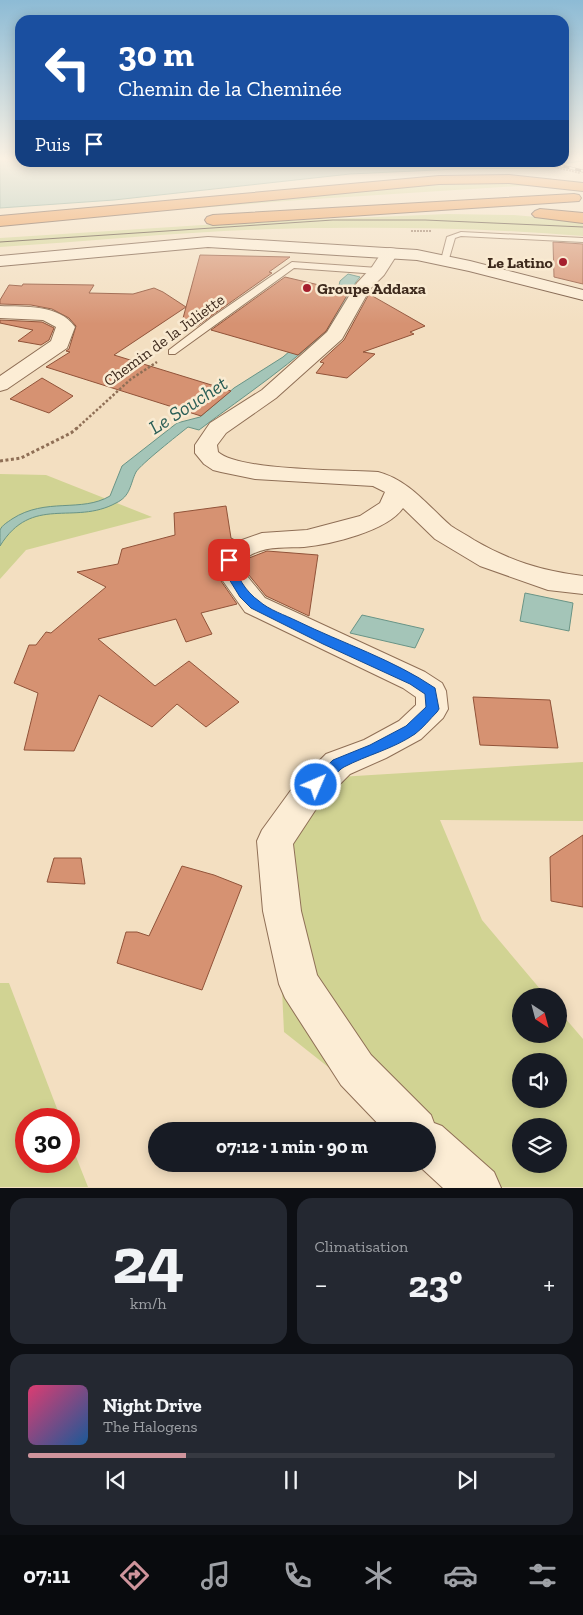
<!DOCTYPE html>
<html lang="fr">
<meta charset="utf-8">
<style>
body{margin:0;font-family:"Zilla Slab",serif;background:#242831;color:#f1f3f6;height:100vh;display:flex;flex-direction:column;font-size:19px;white-space:nowrap}
*{box-sizing:border-box;margin:0}
p{font-size:16px;color:#9ea1a6}
.icon{flex:none;width:28px;height:28px;fill:none;stroke:currentColor;stroke-width:2;stroke-linecap:round;stroke-linejoin:round}
.map{position:relative;height:1188px;overflow:hidden}
.side{display:flex;flex-direction:column;gap:10px;padding:10px;background:#0d0f14;flex:1}
.side>*{flex:none}
.hud{position:absolute;left:15px;top:15px;width:554px;height:152px;border-radius:15px;box-shadow:0 2px 12px #0003;background:#1a4fa0;color:#fff;overflow:hidden}
.needle{width:32px;rotate:144deg}
.tools{position:absolute;left:512px;top:988px;display:grid;gap:10px}
.tools a{display:grid;place-items:center;width:55px;height:55px;border-radius:50%;background:#171b24;box-shadow:0 2px 12px #0003;font-size:25px}
.speed{position:absolute;left:15px;top:1108px;display:flex;gap:10px;font-size:25px;font-weight:700;text-align:center}
.speed>*{display:grid;place-content:center;width:65px;height:65px;border-radius:50%;background:#171b24;box-shadow:0 2px 12px #0003;line-height:1}
.speed .limit{border:8px solid #d22;background:#fff;color:#111}
.pin{position:absolute;display:grid;place-items:center;width:42px;height:42px;color:#fff;margin:-21px;border-radius:10px;box-shadow:0 2px 8px #0006}
.me{position:absolute;width:55px;margin:-28px;rotate:45deg;stroke-linejoin:round;filter:drop-shadow(0 0 4px #0008)}
.turn{display:flex;align-items:center;gap:18px;height:105px;padding:0 20px;font-size:22px}
.turn .icon{width:65px;height:65px;stroke-width:2.5}
.turn b{display:block;font-size:35px;line-height:42px}
.then{display:flex;align-items:center;height:48px;padding:0 20px;background:#0003;gap:10px;font-size:19px}
.big{font-size:38px;font-weight:700;line-height:1.1}
.side .tile{flex:1;display:flex;flex-direction:column;justify-content:center;gap:8px;min-width:0;padding:0 18px;border-radius:15px;background:#242831}
.side .dial{align-items:center;gap:0}
.dial b{font-size:65px;line-height:1}
.song{display:flex;align-items:center;gap:15px}
.cover{width:60px;height:60px;border-radius:8px;background:linear-gradient(135deg,hsl(340 70% 55%),hsl(210 70% 35%))}
.played{height:5px;border-radius:2px;background:linear-gradient(90deg,#cf949c 30%,#363941 30%)}
.keys{display:flex;justify-content:space-around;direction:ltr}
.heat{display:flex;justify-content:space-between;align-items:center;font-size:28px;direction:ltr}
.side .tiles{flex:1;display:grid;gap:10px;grid-template-columns:1fr 1fr}
.tile:last-child{grid-column:span 2}
.trip{position:absolute;left:148px;top:1122px;width:288px;height:50px;border-radius:25px;background:#171b24;box-shadow:0 2px 12px #0003;font-weight:700;line-height:50px;text-align:center}
.dock{display:flex;height:80px;justify-content:space-around;align-items:center;background:#090b0e;color:#9ea1a6}
.dock .icon{width:35px;height:35px}
.dock .current{color:#cf949c}
.dock b{font-size:22px;color:#f1f3f6}
.map>svg:first-child{display:block}
.green{fill:#d1d393;fill-rule:evenodd}
.water{fill:#a4c5b8;stroke:#699486}
.building{fill:#d69272;stroke:#915339}
.lines{fill:none;stroke-linecap:round;stroke-linejoin:round}
.lane-casing{stroke:#8f6f56;stroke-width:2}
.street-casing{stroke:#8f6f56;stroke-width:2}
.secondary-casing{stroke:#715039;stroke-width:2}
.highway-casing{stroke:#5c3d2b;stroke-width:2}
.path-far2{stroke:#8f6f56;stroke-width:2;stroke-dasharray:2 1;stroke-linecap:butt}
.path-far1{stroke:#8f6f56;stroke-width:2.5;stroke-dasharray:2.5 2;stroke-linecap:butt}
.path{stroke:#8f6f56;stroke-width:3;stroke-dasharray:3 2.5;stroke-linecap:butt}
.lane{fill:#fcedd5;fill-rule:evenodd}
.street{fill:#fcedd5;fill-rule:evenodd}
.secondary{fill:#fcedd5;fill-rule:evenodd}
.highway{fill:#ec9448;fill-rule:evenodd}
.tram{stroke:#3d291c;stroke-width:1}
.rail-casing{stroke:#3d291c;stroke-width:3}
.rail{stroke:#f9ead1;stroke-width:2;stroke-dasharray:6;stroke-linecap:butt}
.path-bridge{stroke:#8f6f56;stroke-width:2;stroke-dasharray:2 1;stroke-linecap:butt}
.route{fill:#1a73e8;stroke:#114b97}
.poi-dot{fill:#a51f2d;stroke:#f9ead1;stroke-width:2}
.labels{text-anchor:middle;dominant-baseline:central;stroke-width:5;stroke-linejoin:round;paint-order:stroke}
.far-poi-label{font-size:16px;font-weight:bold;fill:#3d291c;stroke:#f9ead1;text-anchor:end}
.far-street-label{font-size:16px;fill:#3d291c;stroke:#f9ead1}
.water-label{font-size:20px;font-style:italic;fill:#2a5e56;stroke:#f9ead1}
</style>
<div class="map">
<svg width="583" height="1188" viewBox="0 0 583 1188">
<rect width="100%" height="100%" fill="#f3dfc1"/>
<g class="green">
<path d="M471,182L535,185L300,200L134,213L372,189Z"/>
<path d="M447,214L514,215L583,221V236C499,229 414,227 329,228C220,228 109,240 0,247V238L234,223Z"/>
<path d="M0,474L46,475L152,517L26,550L0,579Z"/>
<path d="M583,762V821L440,820L482,920L546,996H521V1034H559V1011L583,1039V1187H479L426,1131H409L284,1032L275,841L339,777ZM521,1061H559V1099H521ZM521,1126H559V1164H521Z"/>
<path d="M0,983H9L61,1119H26V1161H69V1139L88,1187H0Z"/>
</g>
<g class="water">
<path d="M0,158H20V162H564V158H583V161L533,168L457,169L350,174L114,200L0,208Z"/>
<path d="M348,274L360,277C348,289 348,309 337,320C296,362 245,395 199,430L188,427C178,435 141,464 136,472C130,484 131,496 116,503C74,526 32,494 0,546C0,541 0,534 0,530C2,525 8,522 12,519C46,497 81,513 110,496L122,466L177,423L200,417L234,388L283,357L312,332L338,290L340,281Z"/>
<path d="M525,593L573,603L569,631L520,621Z"/>
<path d="M362,615L424,629L415,648L350,633Z"/>
</g>
<g class="building">
<path d="M553,242L583,244V284L554,277Z"/>
<path d="M200,255L290,257L269,272L272,273L197,326L182,322Z"/>
<path d="M285,277L349,292L326,331L298,355L211,330Z"/>
<path d="M23,284L94,285L89,293L133,294L154,288L163,292L186,307L114,355L231,391L201,416L46,367L70,352L66,351L69,349L76,326L69,318L52,309L31,305L0,304V300L9,285L22,286Z"/>
<path d="M369,294L425,326L410,332L414,334L363,352L375,354L347,378L316,373L324,363L320,362L344,340Z"/>
<path d="M0,320L42,322L54,328L49,340L41,345L18,341L33,330L0,323Z"/>
<path d="M42,378L73,396L49,413L10,399Z"/>
<path d="M226,506L231,538L235,540L227,544L215,559L214,571L237,604L201,613L212,634L186,642L176,619L98,639L155,686L189,661L239,702L206,727L177,704L152,727L99,695L74,751L24,750L38,693L14,683L29,645H36L46,632L51,633L106,587L77,572L118,564L122,549L175,535L174,513Z"/>
<path d="M267,551L318,555L309,616L266,596L244,569V563L249,558Z"/>
<path d="M473,697L550,700L558,748L480,745Z"/>
<path d="M583,835V907L551,901L550,857Z"/>
<path d="M54,858H81L85,884L47,882Z"/>
<path d="M182,866L214,875L242,886L202,990L117,963L126,932H137L149,936Z"/>
</g>
<g class="lines">
<defs>
<g id="lane">
<path d="M461,232L583,238V242L461,236L455,238L448,262H442L441,260L447,237Z"/>
<path d="M292,262L378,268L382,271L378,274L294,268L175,354H169V350L211,318Z"/>
</g>
<g id="street">
<path d="M390,248L396,249L398,253L384,275L370,289L342,339L276,398L226,433L217,445L218,452C238,471 347,470 378,472C409,480 428,506 451,526C458,531 467,535 474,540C510,561 542,571 583,576V594L548,590L480,566L435,539L403,508C387,531 332,544 304,547C284,548 257,545 242,562V570L265,598L425,672L442,683L446,691L448,709L443,718L421,739L386,758L350,774L318,806L293,844L301,911L317,975L371,1055L431,1115L434,1123L442,1126L494,1172L501,1188H443L417,1164H426V1131H385L341,1085L285,998L279,984L263,911L257,841L262,830L294,786L326,754L364,740L399,721L416,705V697L403,688L245,612L216,571V560L228,545L262,533L307,530L360,516L380,503L385,492L373,486L255,479L221,472L213,470L204,464L195,453V445L210,423L262,390L327,332L357,283L372,267L384,249Z"/>
<path d="M0,306C25,307 59,304 75,327L67,348L7,389L0,391V376L51,341L56,327L43,320L0,318Z"/>
</g>
<path id="secondary" d="M208,237L417,250L470,261L583,290V300L469,271L417,260L208,247L0,266V256Z"/>
<g id="highway">
<path d="M509,175L583,183V191L509,183L439,184L0,226V216L439,176Z"/>
<path d="M574,194L579,195L581,198L579,201L213,225L207,223L205,220L207,217L213,215Z"/>
<path d="M540,209L583,213V223L535,217L532,214L535,211Z"/>
</g>
</defs>
<use href="#lane" class="lane-casing"/>
<use href="#street" class="street-casing"/>
<use href="#secondary" class="secondary-casing"/>
<use href="#highway" class="highway-casing"/>
<path class="path-far2" d="M411,231H432"/>
<path class="path-far1" d="M76,429L131,379L157,362"/>
<path class="path" d="M0,461L21,458L71,433L77,428"/>
<use href="#lane" class="lane"/>
<use href="#street" class="street"/>
<use href="#secondary" class="secondary"/>
<use href="#highway" class="highway"/>
<path class="tram" d="M0,242L333,220H425L583,227"/>
<defs>
<path id="rail" d="M546,162L583,171"/>
</defs>
<use href="#rail" class="rail-casing"/>
<use href="#rail" class="rail"/>
<path class="path-bridge" d="M534,162L580,173"/>
</g>
<linearGradient id="sky" x2="0" y2="1"><stop stop-color="#8dbbd5"/><stop offset="0.49" stop-color="#faf1e3"/><stop offset="1" stop-color="#faf1e3" stop-opacity="0"/></linearGradient>
<rect width="583" height="324" fill="url(#sky)"/>
<path class="route" d="M229,556L234,560C235,575 246,592 259,601C269,610 285,615 297,621C342,643 394,660 435,688L439,709L437,712C430,719 423,728 415,734C393,749 367,755 344,767C333,773 326,794 311,789L309,785L311,781L333,760L370,745L406,726L426,707L425,694L410,684L323,644L251,608L240,597L224,571L223,560Z"/>
<g class="poi-dot">
<circle cx="563" cy="262" r="5"/>
<circle cx="307" cy="288" r="5"/>
</g>
<g class="labels">
<g class="far-poi-label">
<text x="553" y="262">Le Latino</text>
<text x="317" y="288" text-anchor="start">Groupe Addaxa</text>
</g>
<g class="far-street-label">
<text transform="translate(164 340) rotate(-36)">Chemin de la Juliette</text>
</g>
<g class="water-label">
<text transform="translate(188 405) rotate(-33)">Le Souchet</text>
</g>
</g>
</svg>
<div class="tools">
<a><svg class="needle" viewBox="-14 -14 28 28"><path d="M0-13l5 13h-10z" fill="#e53935"/><path d="M0 13l5-13h-10z" fill="#9ea1a6"/></svg></a>
<a><svg class="icon" aria-label="sound" viewBox="0 0 24 24"><path d="M4 9h4l5-4v14l-5-4H4zM17 9q2 3 0 6"/></svg></a>
<a><svg class="icon" aria-label="layers" viewBox="0 0 24 24"><path d="M12 4l9 5-9 5-9-5zM3 14l9 5 9-5"/></svg></a>
</div>
<div class="speed"><div class="limit">30</div></div>
<div class="pin" style="left:229px;top:560px;background:#d93025"><svg class="icon" aria-label="arrive" viewBox="0 0 24 24"><path d="M6 21V4h12l-3 4 3 4H6"/></svg></div>
<svg class="me" style="left:316px;top:785px" viewBox="-20 -20 40 40"><circle r="17" fill="#1a73e8" stroke="#fff" stroke-width="3"/><path d="M0-11L8 9 0 5-8 9z" fill="#fff"/></svg>
<div class="trip">07:12 · 1 min · 90 m</div>
<div class="hud">
<div class="turn"><svg class="icon" aria-label="left" viewBox="0 0 24 24"><path d="M17 20v-9H6M10 6l-5 5 5 5"/></svg><div><b>30 m</b>Chemin de la Cheminée</div></div>
<div class="then">Puis<svg class="icon" aria-label="arrive" viewBox="0 0 24 24"><path d="M6 21V4h12l-3 4 3 4H6"/></svg></div>
</div>
</div>
<section class="side">
<div class="tiles">
<div class="tile dial"><b>24</b><p>km/h</p></div>
<div class="tile"><p>Climatisation</p>
<div class="heat"><a>−</a><b class="big">23°</b><a>+</a></div>
</div>
<div class="tile">
<div class="song"><i class="cover"></i><div><b>Night Drive</b><p>The Halogens</p></div></div>
<div class="played"></div>
<div class="keys"><svg class="icon" aria-label="previous" viewBox="0 0 24 24"><path d="M18 5L8 12l10 7zM5 5v14"/></svg><svg class="icon" aria-label="pause" viewBox="0 0 24 24"><path d="M8 5v14M16 5v14"/></svg><svg class="icon" aria-label="next" viewBox="0 0 24 24"><path d="M6 5l10 7-10 7zM19 5v14"/></svg></div>
</div>
</div>
</section>
<nav class="dock">
<b>07:11</b>
<svg class="icon current" aria-label="directions" viewBox="0 0 24 24"><path d="M12 3l9 9-9 9-9-9zM9 14v-3h6M13 9l2 2-2 2"/></svg>
<svg class="icon" aria-label="music" viewBox="0 0 24 24"><path d="M9 18V5l10-2v13"/><circle cx="6" cy="18" r="3"/><circle cx="16" cy="16" r="3"/></svg>
<svg class="icon" aria-label="phone" viewBox="0 0 24 24"><path d="M5 4h4l2 5-3 2q2 4 5 5l2-3 5 2v4C11 20 4 13 5 4z"/></svg>
<svg class="icon" aria-label="climate" viewBox="0 0 24 24"><path d="M12 3v18M4 7l16 10M4 17L20 7"/></svg>
<svg class="icon" aria-label="car" viewBox="0 0 24 24"><path d="M5 17H2v-5l4-1 3-4h7l3 4 3 1v5h-3M9 17h6M6 11h13"/><circle cx="7" cy="17" r="2"/><circle cx="17" cy="17" r="2"/></svg>
<svg class="icon" aria-label="filters" viewBox="0 0 24 24"><path d="M4 7h16M4 17h16"/><circle cx="9" cy="7" r="2"/><circle cx="15" cy="17" r="2"/></svg>
</nav>
